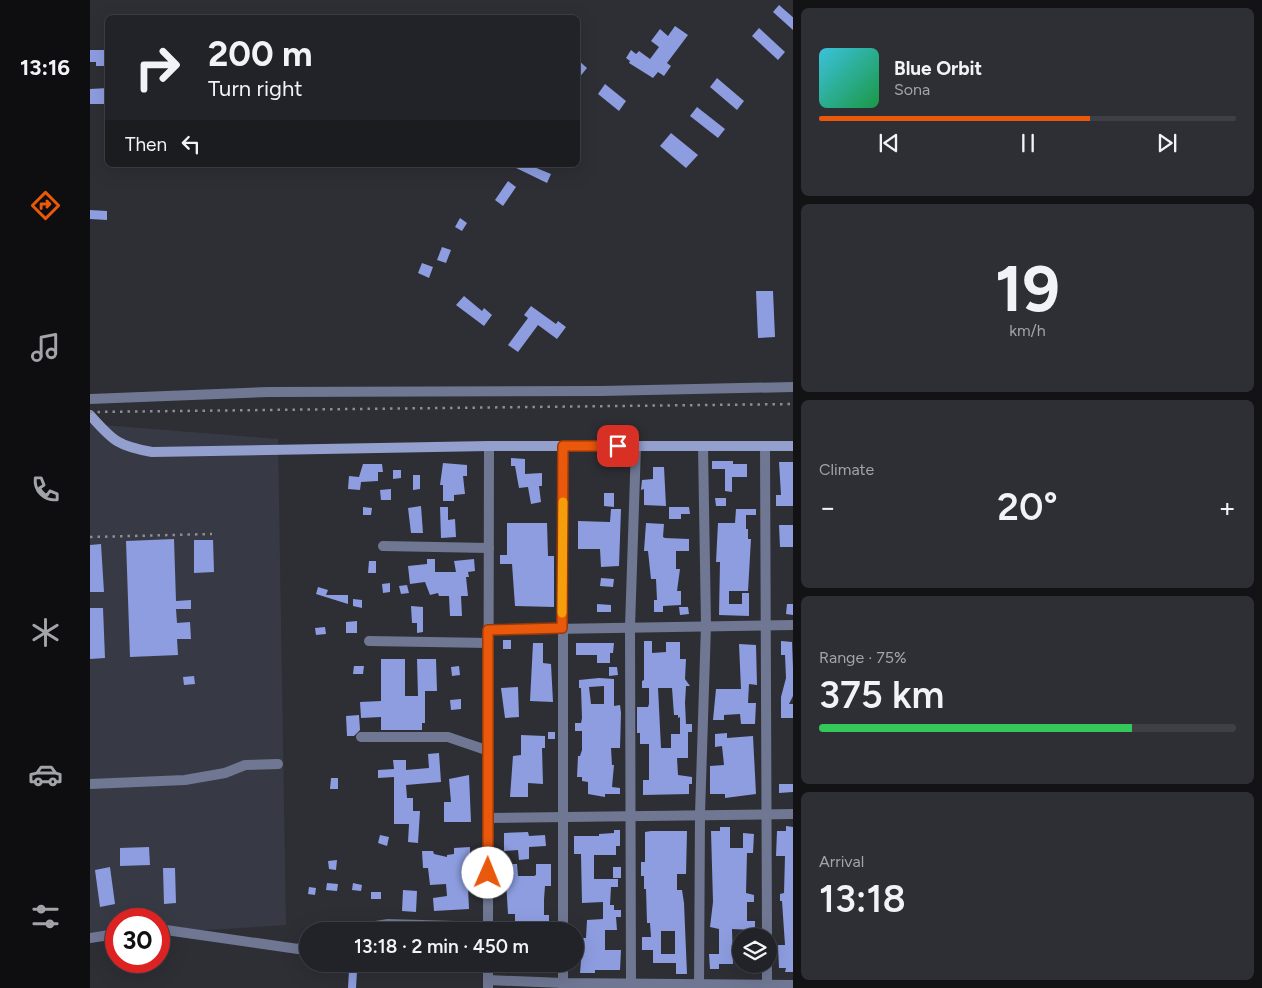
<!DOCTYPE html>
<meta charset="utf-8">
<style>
body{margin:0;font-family:Figtree,sans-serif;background:#2e2f34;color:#f1f3f6;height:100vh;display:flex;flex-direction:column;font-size:19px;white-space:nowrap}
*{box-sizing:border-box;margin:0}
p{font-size:16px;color:#a2a4a8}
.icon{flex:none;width:28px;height:28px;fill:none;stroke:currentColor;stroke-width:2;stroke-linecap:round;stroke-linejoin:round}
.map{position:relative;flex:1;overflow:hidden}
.side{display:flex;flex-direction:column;gap:8px;padding:8px;background:#131316;width:469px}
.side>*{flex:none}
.banner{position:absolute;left:15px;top:15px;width:475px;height:152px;border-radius:8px;box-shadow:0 5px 20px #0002,0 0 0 1px #3f4045;background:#222328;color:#f1f3f6;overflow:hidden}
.tools{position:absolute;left:642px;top:928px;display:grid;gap:10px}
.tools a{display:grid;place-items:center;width:45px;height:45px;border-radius:50%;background:#222328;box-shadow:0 5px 20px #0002,0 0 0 1px #3f4045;font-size:25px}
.speed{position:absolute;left:15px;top:908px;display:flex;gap:10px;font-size:25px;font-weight:700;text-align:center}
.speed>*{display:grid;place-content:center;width:65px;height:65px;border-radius:50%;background:#222328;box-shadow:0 5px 20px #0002,0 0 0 1px #3f4045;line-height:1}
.speed .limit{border:8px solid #d22;background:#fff;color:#111}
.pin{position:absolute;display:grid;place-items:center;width:42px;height:42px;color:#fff;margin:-21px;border-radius:10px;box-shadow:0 2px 8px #0006}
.me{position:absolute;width:55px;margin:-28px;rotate:1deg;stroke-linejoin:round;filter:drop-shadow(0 0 4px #0008)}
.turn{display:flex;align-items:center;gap:18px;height:105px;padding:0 20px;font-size:22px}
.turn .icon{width:65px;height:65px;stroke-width:2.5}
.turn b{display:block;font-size:35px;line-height:42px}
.then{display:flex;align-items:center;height:48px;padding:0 20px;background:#0003;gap:10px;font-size:19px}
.big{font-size:38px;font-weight:600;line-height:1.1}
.side .card{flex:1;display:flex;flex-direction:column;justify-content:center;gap:8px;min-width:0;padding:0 18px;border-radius:8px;background:#2e2f34}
.side .dial{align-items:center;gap:0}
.dial b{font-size:65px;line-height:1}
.song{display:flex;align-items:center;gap:15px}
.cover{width:60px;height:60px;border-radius:8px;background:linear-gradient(135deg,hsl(190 70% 55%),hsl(140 70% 35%))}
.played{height:5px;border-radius:2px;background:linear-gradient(90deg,#ea580c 65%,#3f4045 65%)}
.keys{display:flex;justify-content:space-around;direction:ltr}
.heat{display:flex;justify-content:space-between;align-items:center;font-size:28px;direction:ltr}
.charge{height:8px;border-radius:4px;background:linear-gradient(90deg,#34c759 75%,#3f4045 0)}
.trip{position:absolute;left:209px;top:922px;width:285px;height:50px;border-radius:25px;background:#222328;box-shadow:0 5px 20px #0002,0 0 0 1px #3f4045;font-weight:600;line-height:50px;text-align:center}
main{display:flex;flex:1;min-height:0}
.dock{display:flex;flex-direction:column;width:90px;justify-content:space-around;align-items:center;background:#0e0e10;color:#a2a4a8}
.dock .icon{width:35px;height:35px}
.dock .selected{color:#ea580c}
.dock b{font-size:22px;color:#f1f3f6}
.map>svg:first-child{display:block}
.built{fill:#373a45}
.building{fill:#8d9de0;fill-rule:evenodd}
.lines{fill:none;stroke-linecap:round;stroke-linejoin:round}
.street{stroke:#6f7793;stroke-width:10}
.secondary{stroke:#939fcc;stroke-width:10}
.rail{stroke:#8c8e93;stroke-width:2.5;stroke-dasharray:2.5 5;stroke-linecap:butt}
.route-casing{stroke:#983908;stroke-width:12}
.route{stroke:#ea580c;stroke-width:9}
.slow{stroke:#f59e0b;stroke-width:9}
</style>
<main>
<nav class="dock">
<b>13:16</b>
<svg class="icon selected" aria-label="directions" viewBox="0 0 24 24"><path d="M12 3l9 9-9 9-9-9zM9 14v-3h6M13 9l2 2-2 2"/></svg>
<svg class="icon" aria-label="music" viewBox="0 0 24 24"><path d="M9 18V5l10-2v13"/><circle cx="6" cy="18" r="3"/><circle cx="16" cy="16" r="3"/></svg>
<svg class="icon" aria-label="phone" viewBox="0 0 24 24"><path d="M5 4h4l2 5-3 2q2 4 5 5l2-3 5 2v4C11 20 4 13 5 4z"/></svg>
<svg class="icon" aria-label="climate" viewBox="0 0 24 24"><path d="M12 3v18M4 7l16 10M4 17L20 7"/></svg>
<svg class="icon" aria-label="car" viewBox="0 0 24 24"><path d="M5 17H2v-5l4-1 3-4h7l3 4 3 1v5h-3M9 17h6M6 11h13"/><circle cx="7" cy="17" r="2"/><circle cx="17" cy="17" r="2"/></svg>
<svg class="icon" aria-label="filters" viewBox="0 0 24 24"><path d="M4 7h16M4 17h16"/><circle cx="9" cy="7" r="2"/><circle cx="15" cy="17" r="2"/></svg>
</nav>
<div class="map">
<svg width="704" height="988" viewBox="0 0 704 988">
<rect width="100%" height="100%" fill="#2d2f35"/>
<path class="built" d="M0,424L188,439L196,925L69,933V919H26V936L0,938Z"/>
<g class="building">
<path d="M689,5L704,18V31L683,12Z"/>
<path d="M585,26L598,35L577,63L581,66L574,76L568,72L563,78L539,63L540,61L536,58L541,50L546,54L549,51L560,59L569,47L561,41L570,29L578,36Z"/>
<path d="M669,28L695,52L688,60L662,36Z"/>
<path d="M0,50H18V62H14V66H6V62H0Z"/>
<path d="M488,60L497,68L488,79Z"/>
<path d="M627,78L654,101L647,110L620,87Z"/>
<path d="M515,84L536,101L529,111L508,94Z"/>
<path d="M18,88V104H0V89Z"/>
<path d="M607,107L635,129L628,138L600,116Z"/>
<path d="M581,133L608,155L596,168L570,146Z"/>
<path d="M420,165H445L444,167L461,174L457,183Z"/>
<path d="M418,181L426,187L413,206L405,200Z"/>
<path d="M0,210L17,211V220L0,219Z"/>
<path d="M370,218L377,223L372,231L365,227Z"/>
<path d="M352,247L361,250L356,263L347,260Z"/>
<path d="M332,263L343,267L339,278L328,273Z"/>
<path d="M666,291H683L685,337L668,338Z"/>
<path d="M374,296L392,311L394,308L402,315L394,326L366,305Z"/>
<path d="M441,306L466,324L468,321L476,327L467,339L448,325L428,352L418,345L438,318L434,315Z"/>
<path d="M421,458L435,459V474L452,473V486H449L451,502L441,504L438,487L429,488L425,466H421Z"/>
<rect x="520" y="459" width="11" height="7"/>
<path d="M622,461H643V464H657V477H642V492L635,491V469H622Z"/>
<path d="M689,462H704V506H686V495H691Z"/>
<path d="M353,463L377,465V476H373L375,494L364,495V501H353V485H350Z"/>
<path d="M273,464H292L293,472H288V481L271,482L270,490L258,489L259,476L269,477Z"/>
<path d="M563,467H574L576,506L554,505V489L551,490L552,480L563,479Z"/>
<path d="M303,470H311V478L303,479Z"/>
<path d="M323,475H330V489L323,490Z"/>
<path d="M301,489V500H291L290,490Z"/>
<path d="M514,493H524V507L514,506Z"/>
<path d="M625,498H636V506H626Z"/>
<path d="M331,506L333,533H321L318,508Z"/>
<path d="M273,507L282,508L281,515H273Z"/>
<path d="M350,507H358V520L365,519L366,537L351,538Z"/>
<path d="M579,507H599L600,514H591V519H579Z"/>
<path d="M521,509H531L529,566L511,567L510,549H488V521L520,522Z"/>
<path d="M646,509H666V515H656V529H658V539H661L658,591H639V604H652V593H659V616L629,615L630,562H626L628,523H645Z"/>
<path d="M417,523H457L458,556H464V607L425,606L422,564H410V555H417Z"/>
<path d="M556,523L574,524L573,537L575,538L599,539V551H586V569H590L587,591H591V605L573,606V612H564V600H567L566,579H561L558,551H554Z"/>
<path d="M689,525H704V547H690Z"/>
<path d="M84,539L86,601L101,600V609H86L87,623L100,622L101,639H87L88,655L40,657L36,541Z"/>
<path d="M104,540H123L124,572L104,573Z"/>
<path d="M11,544L14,592H0V545Z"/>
<path d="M337,559H345V572H366L364,561L384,559L385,571L378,572L379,577H376L378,596H371L372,616H360L359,596H349L348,593L340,595L335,582L320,584L318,566L337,564Z"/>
<path d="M279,561H286V573H278Z"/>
<path d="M511,578L524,579L523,587L510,586Z"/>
<path d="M300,583V592L293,593L292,584Z"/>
<path d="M317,585L319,593L311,594L309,586Z"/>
<path d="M228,587L238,590L236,595H258V604L226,594Z"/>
<path d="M263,599L272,600V608L263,606Z"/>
<path d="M507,604L521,605V612H507Z"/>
<path d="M697,604H704V615L696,614Z"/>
<path d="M321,606L333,607V632L327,633V623H322Z"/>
<path d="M589,607H598L599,614L590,615Z"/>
<path d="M0,608H13L15,658L0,659Z"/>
<path d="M267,621V633H256V622Z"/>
<path d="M235,627L236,634L226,635L225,628Z"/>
<rect x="413" y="640" width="8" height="9"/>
<path d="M554,641H562V653L576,652V642H590V659H596L595,679L600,686H596L595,703L596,724H602V732H598V758H587L588,775L602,777V784H599V794L553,795V780H559V744H550V733H547V707H558L559,704V688H552V681L554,680ZM568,688H582L584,715H588V718L590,717V734H581V748H571Z"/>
<path d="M691,641L702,642L704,694L699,704H704V718H691V697L696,678L695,655H691Z"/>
<path d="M443,643H453V663L461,664L463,702L440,701Z"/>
<path d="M486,643H524L523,653H520V663H507V655H486Z"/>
<path d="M649,644L666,645L667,685L659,684L658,703H666L665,724H651L650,714L634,715V720H623L626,689H651Z"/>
<path d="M291,659H315V696H328L327,659H346L347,691H335V723H332V730H291V717L271,718L270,702L291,701Z"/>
<path d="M264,666H274L273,674H263Z"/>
<path d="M369,666L370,675L362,676L361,667Z"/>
<path d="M519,667H527L528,675L519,676Z"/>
<path d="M104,676L105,684L94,685L93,677Z"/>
<path d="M509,678L524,679V706L530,705L531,713L530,748H521L522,765H524L522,787L530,788V794H515V797L498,794V782L492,781V777H487L488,756H490L492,750V731H485V723H491L492,718L491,688H489V680ZM514,686V704H501L499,687Z"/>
<path d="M428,687L429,717L415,718L411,688Z"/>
<path d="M371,699V709L361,710L360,700Z"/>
<path d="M269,715L270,730L264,736H257L256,716Z"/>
<rect x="458" y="732" width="7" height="7"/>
<path d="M637,733V738L663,736L666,794L635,798V794H620V766L634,765L632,746L625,747V734Z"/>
<path d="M431,735L455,736V748H452L453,784L438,783V797H420L423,756L431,755Z"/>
<path d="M349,753L351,782L316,785L317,798H323V811H330L328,843L318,842L319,824H304V777L288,778V770L304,769L303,760H316V770L339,768L338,754Z"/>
<path d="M379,775L381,822H354V802H361L359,779Z"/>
<path d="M241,778H248V789H240Z"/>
<path d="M689,784H704V792L689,793Z"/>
<path d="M696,826L704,827V972H695L696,968H689L688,945H695L692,901H690V894L694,893L695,856H686L687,831H696Z"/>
<path d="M630,827H640V848H653V833L664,834L663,853H657L656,893L664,895V902H657V921H665V930L642,929L643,964H629V969H620L619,954H629V929L620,927L623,902L621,831H630Z"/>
<path d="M524,830H530V846H526V855H504V879H528V887H521L520,905H524V910H531V917H526L527,930H515V950H531L530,970H505V973H490L493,938H496L497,920L513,919V902L492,903L491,854H484V836H509V834L524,833Z"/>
<path d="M561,831H597L596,874H587V890H592L594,903L597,974H586V963H563V950H552V937H561L560,923H557L556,889H554V876H551V862H555V832ZM571,931H585V954H571Z"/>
<path d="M438,832L439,836L455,835L456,846L439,847V859L429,860L428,850L414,851V833Z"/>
<path d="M290,835L299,837L297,846L288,843Z"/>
<path d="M59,847L60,865L30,866V848Z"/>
<path d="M380,847V865H377L379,909L344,911L343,898L357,896L356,884L340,885L338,868H333L332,851H343L344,854L357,857V855L364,854V848Z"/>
<path d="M247,860L246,870L239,869L238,861Z"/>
<path d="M415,864H427L428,876H444L446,875V864H461V886H455L454,899V915H459V925H436V929L425,930V914H418Z"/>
<path d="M20,867L25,904L10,907L5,870Z"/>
<rect x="523" y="867" width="8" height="11"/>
<path d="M73,868H85L86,903L74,904Z"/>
<path d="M237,883L248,884L247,891L236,890Z"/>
<path d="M263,883L272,885L271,891L262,890Z"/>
<path d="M219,887L226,888L225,895L218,894Z"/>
<path d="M313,890L327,891L326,912L312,911Z"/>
<rect x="281" y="892" width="10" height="7"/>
<path d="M264,964L270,968L267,971L266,988H258L259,970Z"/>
<rect x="429" y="964" width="8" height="7"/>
</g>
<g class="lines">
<g class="street">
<path d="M0,399L178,392L511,391L704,387"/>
<path d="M473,446V931"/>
<path d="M675,446L677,936"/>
<path d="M293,546L399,548"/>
<path d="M399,630L704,625"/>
<path d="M279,641L399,643"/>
<path d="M271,737H358L399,751"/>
<path d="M0,784L95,780L135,773L155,765L188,764"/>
<path d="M399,818L704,814"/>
<path d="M69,929L208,949L218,945"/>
<path d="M256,931L298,924L398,927"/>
<path d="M398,931L399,446"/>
<path d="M0,938L26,934"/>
<path d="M677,964V988"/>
<path d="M398,980L473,983L704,985"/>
<path d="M398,988V964"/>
<path d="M473,988V964"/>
<path d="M541,988L540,627L546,446"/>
<path d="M609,988L610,814L616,625L613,446"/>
</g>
<path class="secondary" d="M0,415C23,441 28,446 62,452L399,446H704"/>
<g class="rail">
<path d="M0,412L704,404"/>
<path d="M0,537L122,534"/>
</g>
</g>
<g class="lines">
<defs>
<path id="route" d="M398,873V630L472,628L473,446H528"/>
</defs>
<use href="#route" class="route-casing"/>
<use href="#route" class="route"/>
<path class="slow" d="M472,613L473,502"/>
</g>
</svg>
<div class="tools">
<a><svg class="icon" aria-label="layers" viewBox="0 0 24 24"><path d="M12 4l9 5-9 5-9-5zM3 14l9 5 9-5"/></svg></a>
</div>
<div class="speed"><div class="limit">30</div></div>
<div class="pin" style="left:528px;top:446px;background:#d93025"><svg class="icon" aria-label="arrive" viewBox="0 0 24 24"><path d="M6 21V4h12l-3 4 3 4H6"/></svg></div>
<svg class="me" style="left:398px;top:873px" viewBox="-20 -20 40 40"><circle r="19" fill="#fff"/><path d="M0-13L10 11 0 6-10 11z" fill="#ea580c"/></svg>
<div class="trip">13:18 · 2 min · 450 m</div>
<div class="banner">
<div class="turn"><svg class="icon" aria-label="right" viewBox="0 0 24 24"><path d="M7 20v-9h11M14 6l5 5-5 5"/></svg><div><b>200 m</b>Turn right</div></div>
<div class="then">Then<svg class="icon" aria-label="left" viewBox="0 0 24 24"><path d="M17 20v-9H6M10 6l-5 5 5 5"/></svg></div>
</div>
</div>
<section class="side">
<div class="card">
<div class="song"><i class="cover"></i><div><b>Blue Orbit</b><p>Sona</p></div></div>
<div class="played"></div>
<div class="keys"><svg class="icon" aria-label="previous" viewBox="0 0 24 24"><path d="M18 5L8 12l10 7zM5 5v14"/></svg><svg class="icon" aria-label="pause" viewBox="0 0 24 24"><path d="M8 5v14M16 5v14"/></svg><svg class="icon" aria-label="next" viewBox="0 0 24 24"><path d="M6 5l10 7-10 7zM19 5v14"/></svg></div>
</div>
<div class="card dial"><b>19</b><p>km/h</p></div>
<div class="card"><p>Climate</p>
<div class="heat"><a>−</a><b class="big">20°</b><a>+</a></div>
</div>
<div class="card"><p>Range · 75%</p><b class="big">375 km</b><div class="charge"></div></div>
<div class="card"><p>Arrival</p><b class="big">13:18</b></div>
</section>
</main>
